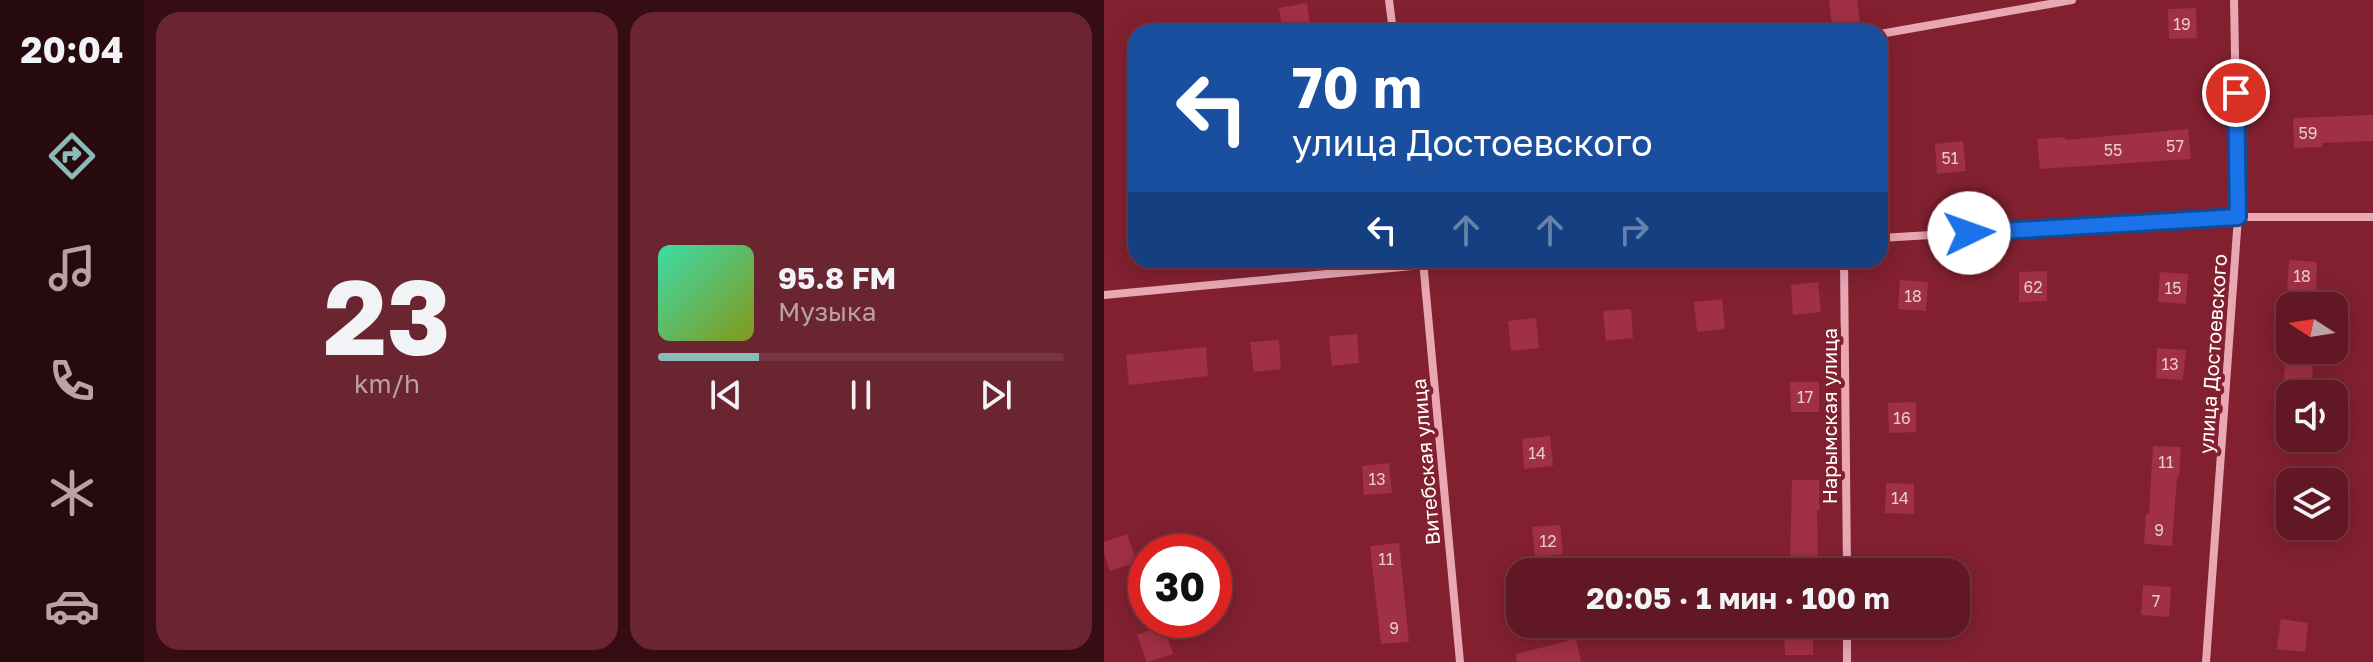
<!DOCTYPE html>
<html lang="ru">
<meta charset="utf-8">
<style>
body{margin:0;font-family:"Golos Text",sans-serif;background:#6b2531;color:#f1f3f6;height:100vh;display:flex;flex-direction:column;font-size:30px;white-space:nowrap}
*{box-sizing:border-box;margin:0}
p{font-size:26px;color:#bba0a6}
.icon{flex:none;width:44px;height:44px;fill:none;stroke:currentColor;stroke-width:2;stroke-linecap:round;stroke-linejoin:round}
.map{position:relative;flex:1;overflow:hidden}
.details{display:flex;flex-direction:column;gap:12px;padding:12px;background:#360d14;width:960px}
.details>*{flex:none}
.guide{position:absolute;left:24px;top:24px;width:760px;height:244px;border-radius:24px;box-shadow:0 4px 20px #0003,0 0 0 2px #763741;background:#1a4fa0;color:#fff;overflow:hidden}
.needle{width:52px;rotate:282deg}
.tools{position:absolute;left:1172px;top:292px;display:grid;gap:16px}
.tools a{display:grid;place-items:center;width:72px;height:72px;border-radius:16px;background:#621824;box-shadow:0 4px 20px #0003,0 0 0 2px #763741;font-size:40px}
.speed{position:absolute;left:24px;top:534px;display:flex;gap:16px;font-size:40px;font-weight:700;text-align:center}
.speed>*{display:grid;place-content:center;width:104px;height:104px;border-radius:50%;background:#621824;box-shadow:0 4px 20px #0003,0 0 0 2px #763741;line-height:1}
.speed .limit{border:12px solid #d22;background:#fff;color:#111}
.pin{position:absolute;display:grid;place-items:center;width:68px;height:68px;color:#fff;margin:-34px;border:4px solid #fff;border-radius:50%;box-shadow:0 2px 8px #0007}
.me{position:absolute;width:88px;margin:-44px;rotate:87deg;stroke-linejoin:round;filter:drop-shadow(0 0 6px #0008)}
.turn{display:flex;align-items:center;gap:28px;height:168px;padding:0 32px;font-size:36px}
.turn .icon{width:104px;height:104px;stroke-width:2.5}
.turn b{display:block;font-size:56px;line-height:68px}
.lanes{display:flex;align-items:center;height:76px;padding:0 32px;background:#0003;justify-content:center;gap:40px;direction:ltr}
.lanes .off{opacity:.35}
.details .card{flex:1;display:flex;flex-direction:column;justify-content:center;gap:12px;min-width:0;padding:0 28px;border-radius:24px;background:#6b2531}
.details .dial{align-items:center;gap:0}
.dial b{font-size:104px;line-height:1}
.song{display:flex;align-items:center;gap:24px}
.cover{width:96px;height:96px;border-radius:12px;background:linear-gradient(135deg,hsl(160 70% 55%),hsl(70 70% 35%))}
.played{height:8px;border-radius:4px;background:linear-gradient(90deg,#8bbbb9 25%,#763741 25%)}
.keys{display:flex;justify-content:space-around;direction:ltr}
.details .tiles{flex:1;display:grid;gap:12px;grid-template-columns:repeat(2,1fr)}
.trip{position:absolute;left:402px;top:558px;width:464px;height:80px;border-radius:24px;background:#621824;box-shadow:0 4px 20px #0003,0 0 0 2px #763741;font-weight:700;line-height:80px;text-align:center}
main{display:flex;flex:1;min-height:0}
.tab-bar{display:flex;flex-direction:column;width:144px;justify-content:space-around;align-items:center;background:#270a0e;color:#bba0a6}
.tab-bar .icon{width:56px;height:56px}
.tab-bar .selected{color:#8bbbb9}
.tab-bar b{font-size:36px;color:#f1f3f6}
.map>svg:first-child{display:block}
.building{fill:#a03043}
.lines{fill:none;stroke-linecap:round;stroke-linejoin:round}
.minor{stroke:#e8a7b3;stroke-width:8}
.route-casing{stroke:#114b97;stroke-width:20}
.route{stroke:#1a73e8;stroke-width:14}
.labels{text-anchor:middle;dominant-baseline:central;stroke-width:8;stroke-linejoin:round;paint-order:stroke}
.number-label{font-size:16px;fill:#e7cbd0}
.street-label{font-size:20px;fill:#fff;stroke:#822030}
</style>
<main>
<nav class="tab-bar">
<b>20:04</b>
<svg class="icon selected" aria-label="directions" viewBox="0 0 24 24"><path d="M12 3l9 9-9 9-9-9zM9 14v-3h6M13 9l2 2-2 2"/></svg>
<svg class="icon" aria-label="music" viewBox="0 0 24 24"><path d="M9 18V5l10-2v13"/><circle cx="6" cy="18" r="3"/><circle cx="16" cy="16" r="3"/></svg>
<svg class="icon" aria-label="phone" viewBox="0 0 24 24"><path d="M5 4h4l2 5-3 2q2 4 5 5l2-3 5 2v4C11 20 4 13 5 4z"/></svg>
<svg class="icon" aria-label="climate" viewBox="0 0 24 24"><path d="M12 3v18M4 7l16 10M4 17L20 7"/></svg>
<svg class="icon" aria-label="car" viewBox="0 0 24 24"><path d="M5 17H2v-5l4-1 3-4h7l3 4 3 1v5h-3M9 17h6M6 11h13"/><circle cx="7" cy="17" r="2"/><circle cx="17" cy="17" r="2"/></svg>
</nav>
<section class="details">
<div class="tiles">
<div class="card dial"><b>23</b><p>km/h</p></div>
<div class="card">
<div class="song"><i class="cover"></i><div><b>95.8 FM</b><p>Музыка</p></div></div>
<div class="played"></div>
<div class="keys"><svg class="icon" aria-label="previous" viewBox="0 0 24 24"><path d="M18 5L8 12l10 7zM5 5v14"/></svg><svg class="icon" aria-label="pause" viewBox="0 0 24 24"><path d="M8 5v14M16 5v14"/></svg><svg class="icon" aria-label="next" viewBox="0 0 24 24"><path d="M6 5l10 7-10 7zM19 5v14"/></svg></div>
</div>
</div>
</section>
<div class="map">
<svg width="1269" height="662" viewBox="0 0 1269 662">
<rect width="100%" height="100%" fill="#822030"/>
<g class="building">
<path d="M725,0H753L756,22L728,26Z"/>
<path d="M203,3L207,32H179L175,8Z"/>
<path d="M1092,8L1093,38L1065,39L1064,9Z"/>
<path d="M1269,115V141L1218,143V147L1190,148L1189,118Z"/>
<path d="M1084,129L1087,159L936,169L933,139L961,137V140Z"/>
<path d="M859,141L862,171L833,174L831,144Z"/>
<path d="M1185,260L1213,262L1212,292L1183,290Z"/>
<path d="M943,271V301L915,302V272Z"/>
<path d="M1056,272L1084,274L1082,304L1054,302Z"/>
<path d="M796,280L824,282L822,311L794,309Z"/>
<path d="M714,282L717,312L689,315L687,285Z"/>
<path d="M618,299L621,329L593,332L590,302Z"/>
<path d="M527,309L529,338L502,341L499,311Z"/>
<path d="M432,318L435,348L407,351L404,321Z"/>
<path d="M253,334L255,363L228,366L225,336Z"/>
<path d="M175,340L177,369L150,372L146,342Z"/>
<path d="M102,347L104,376L25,385L22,355Z"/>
<path d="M1053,348L1082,350L1079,380L1052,378Z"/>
<path d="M1182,349L1210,351L1208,381L1180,379Z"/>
<path d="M686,382H715V412H687Z"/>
<path d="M812,402V432L785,433L784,403Z"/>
<path d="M446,436L449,466L420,469L418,439Z"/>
<path d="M1049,446L1077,447L1075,477H1073L1068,546L1040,544L1042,514H1045Z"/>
<path d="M285,463L288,493L260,495L258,466Z"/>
<path d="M688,480H715L716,510H713L714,568L686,569Z"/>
<path d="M782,483L810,484V514L781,513Z"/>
<path d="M456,525L459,554L431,557L428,527Z"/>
<path d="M23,534L33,562L6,571L0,553V542Z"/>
<path d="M295,543L305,642L277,644L266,546Z"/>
<path d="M1039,585L1067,587L1065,617L1037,615Z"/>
<path d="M1177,619L1204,623L1201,652L1173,649Z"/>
<path d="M60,625L69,654L43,662L33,635Z"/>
<path d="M680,625H709V655H681Z"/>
<path d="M472,639L477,662H413L412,654Z"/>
</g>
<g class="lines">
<g class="minor">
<path d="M285,0L289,32"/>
<path d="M776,34L968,0"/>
<path d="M776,238L1134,217H1269"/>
<path d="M740,260L743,572"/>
<path d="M319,261L356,662"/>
<path d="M0,295L319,265L408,260"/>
<path d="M743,624V662"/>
<path d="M1102,662L1134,217L1130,0"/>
</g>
</g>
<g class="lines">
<defs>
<path id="route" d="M865,233L1134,217L1132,93"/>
</defs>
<use href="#route" class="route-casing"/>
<use href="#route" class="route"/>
</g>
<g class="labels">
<g class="number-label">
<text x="1078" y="24">19</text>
<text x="1204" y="133">59</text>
<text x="1071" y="146">57</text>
<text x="1009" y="150">55</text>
<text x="846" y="158">51</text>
<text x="1198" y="276">18</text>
<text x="929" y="287">62</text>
<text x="1069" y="288">15</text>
<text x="809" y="296">18</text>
<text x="1066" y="364">13</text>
<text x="701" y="397">17</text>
<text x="798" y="418">16</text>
<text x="433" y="453">14</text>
<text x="1062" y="462">11</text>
<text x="273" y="479">13</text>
<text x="796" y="498">14</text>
<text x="1055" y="530">9</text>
<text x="444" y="541">12</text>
<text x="282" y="559">11</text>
<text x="1052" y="601">7</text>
<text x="290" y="628">9</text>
</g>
<g class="street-label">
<text transform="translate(1108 354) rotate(-86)">улица Достоевского</text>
<text transform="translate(725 416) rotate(-90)">Нарымская улица</text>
<text transform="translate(321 462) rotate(-95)">Витебская улица</text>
</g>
</g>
</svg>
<div class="tools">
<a><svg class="needle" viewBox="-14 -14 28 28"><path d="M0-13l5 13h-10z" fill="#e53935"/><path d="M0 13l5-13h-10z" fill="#bba0a6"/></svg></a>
<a><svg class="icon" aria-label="sound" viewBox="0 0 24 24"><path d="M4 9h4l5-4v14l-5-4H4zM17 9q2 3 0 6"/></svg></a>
<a><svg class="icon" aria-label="layers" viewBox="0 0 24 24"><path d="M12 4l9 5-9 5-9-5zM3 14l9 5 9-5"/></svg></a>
</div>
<div class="speed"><div class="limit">30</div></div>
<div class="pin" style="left:1132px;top:93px;background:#d93025"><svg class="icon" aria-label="arrive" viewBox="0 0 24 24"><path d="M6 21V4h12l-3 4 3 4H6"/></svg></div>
<svg class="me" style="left:865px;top:233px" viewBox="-20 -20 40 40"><circle r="19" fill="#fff"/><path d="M0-13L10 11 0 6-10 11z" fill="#1a73e8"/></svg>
<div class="trip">20:05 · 1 мин · 100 m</div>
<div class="guide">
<div class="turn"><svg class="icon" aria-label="left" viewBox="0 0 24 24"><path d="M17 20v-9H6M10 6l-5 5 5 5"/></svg><div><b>70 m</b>улица Достоевского</div></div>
<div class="lanes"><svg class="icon" aria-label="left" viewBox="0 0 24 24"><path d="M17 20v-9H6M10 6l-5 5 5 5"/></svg><svg class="icon off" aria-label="ahead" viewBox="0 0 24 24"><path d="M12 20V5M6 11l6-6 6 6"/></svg><svg class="icon off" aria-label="ahead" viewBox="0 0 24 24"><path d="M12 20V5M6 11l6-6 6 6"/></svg><svg class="icon off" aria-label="right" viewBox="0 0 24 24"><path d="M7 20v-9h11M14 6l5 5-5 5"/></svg></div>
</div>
</div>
</main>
